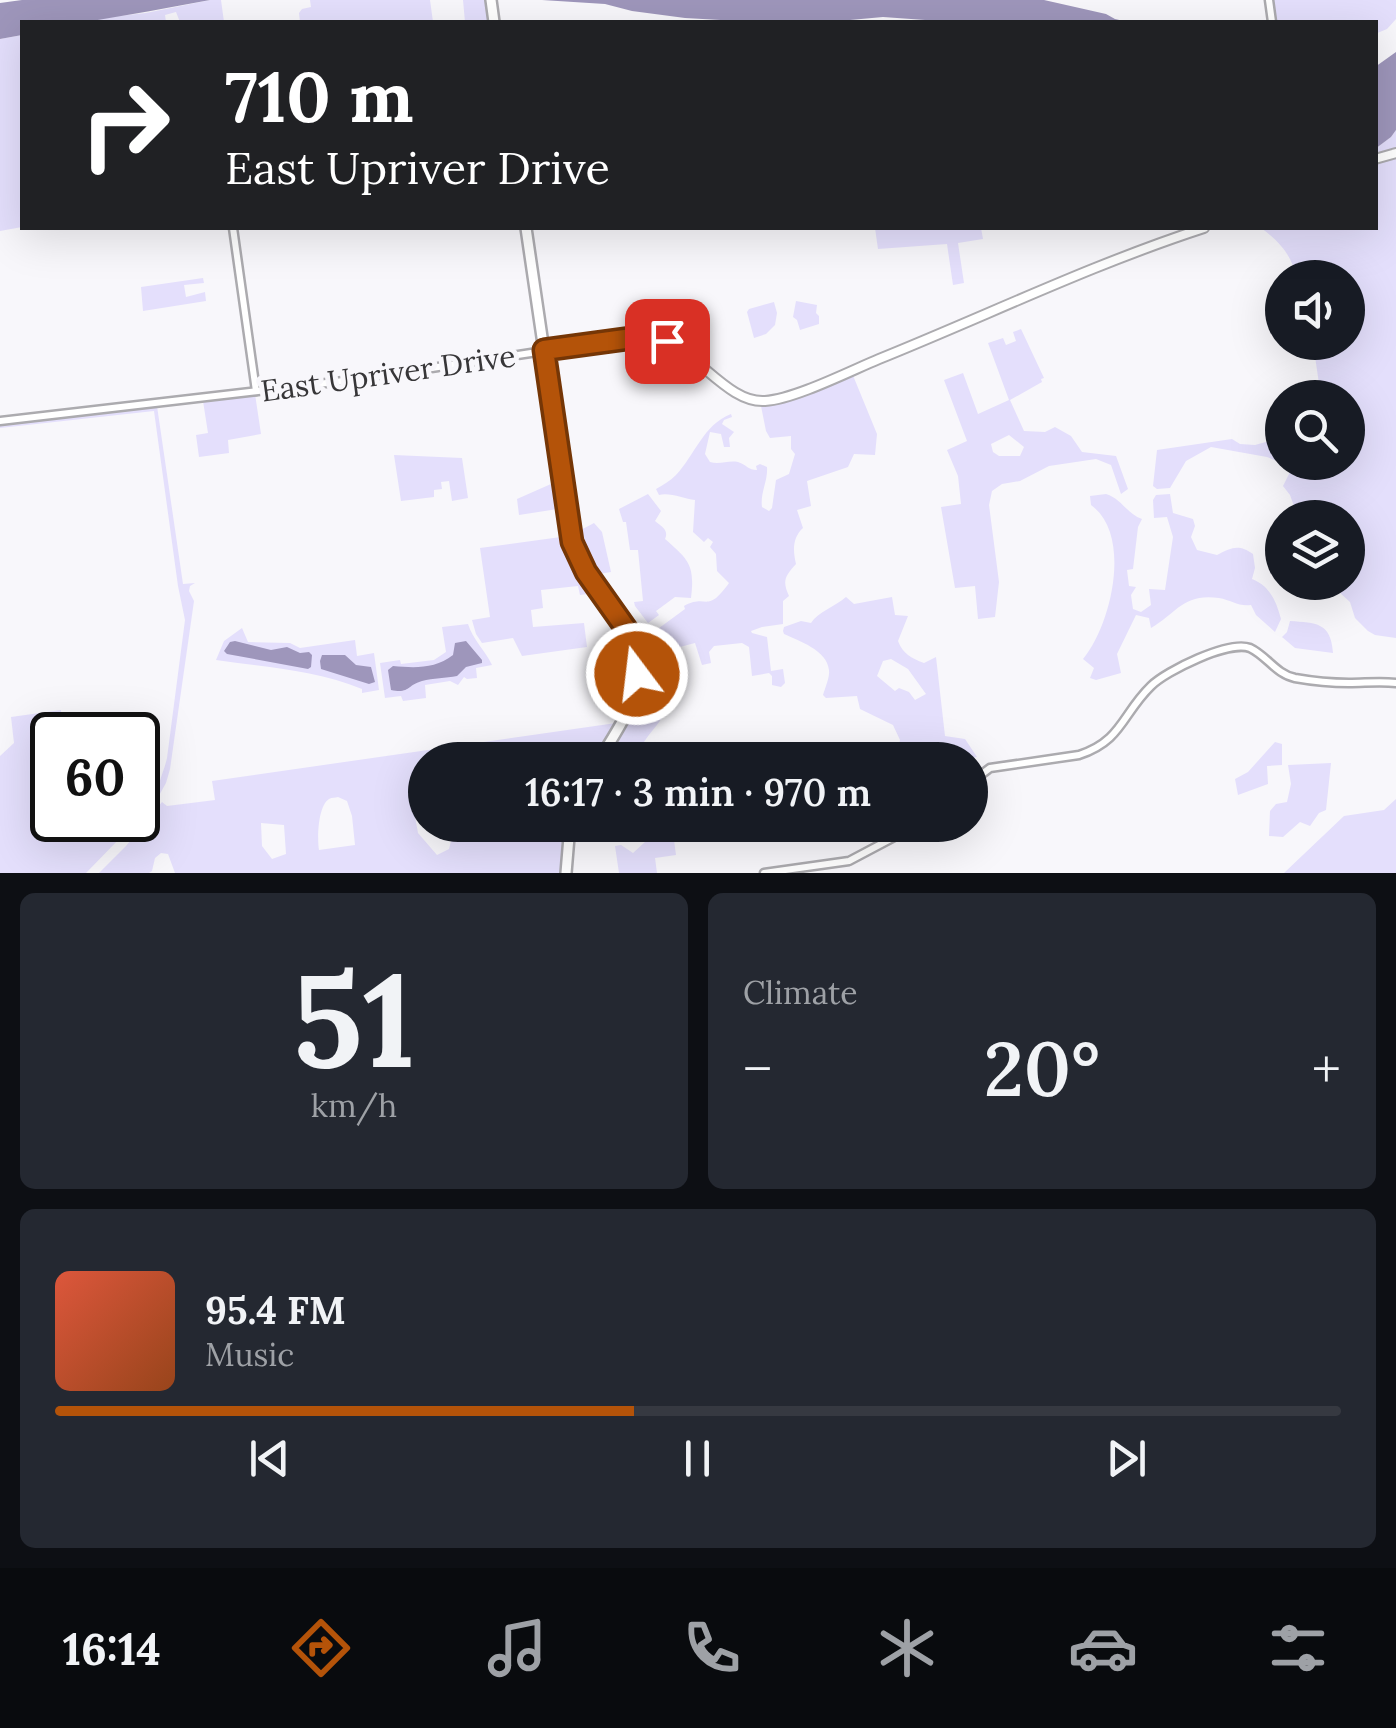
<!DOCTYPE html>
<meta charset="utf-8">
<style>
body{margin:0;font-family:Lora,serif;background:#242831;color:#f1f3f6;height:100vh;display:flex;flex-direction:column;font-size:38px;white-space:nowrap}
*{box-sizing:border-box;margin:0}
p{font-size:32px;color:#9ea1a6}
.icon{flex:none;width:55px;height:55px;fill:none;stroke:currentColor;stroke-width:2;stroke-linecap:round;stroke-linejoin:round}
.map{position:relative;height:873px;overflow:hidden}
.sheet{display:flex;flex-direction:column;gap:20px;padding:20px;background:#0d0f14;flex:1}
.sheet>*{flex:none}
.guide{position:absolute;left:20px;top:20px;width:1358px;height:210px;border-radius:0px;box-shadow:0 10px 40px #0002;background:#202124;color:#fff;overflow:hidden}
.buttons{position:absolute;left:1265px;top:260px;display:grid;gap:20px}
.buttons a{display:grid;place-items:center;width:100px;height:100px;border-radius:50%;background:#171b24;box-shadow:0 10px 40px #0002;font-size:50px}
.speed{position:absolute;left:30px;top:712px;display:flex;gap:20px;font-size:50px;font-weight:700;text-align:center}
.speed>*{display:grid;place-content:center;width:130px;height:130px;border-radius:50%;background:#171b24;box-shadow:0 10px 40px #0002;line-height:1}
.speed .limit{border:5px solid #111;border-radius:15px;background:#fff;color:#111}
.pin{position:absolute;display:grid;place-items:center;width:85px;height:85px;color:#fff;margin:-42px;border-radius:20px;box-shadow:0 5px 15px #0006}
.me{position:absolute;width:110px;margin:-55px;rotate:345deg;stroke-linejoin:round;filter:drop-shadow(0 0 8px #0008)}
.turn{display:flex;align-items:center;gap:35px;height:210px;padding:0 40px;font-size:45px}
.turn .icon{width:130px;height:130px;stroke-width:2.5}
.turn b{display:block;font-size:70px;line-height:85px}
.big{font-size:75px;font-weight:600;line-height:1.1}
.sheet .tile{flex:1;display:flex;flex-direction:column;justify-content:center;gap:15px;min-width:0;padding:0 35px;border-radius:15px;background:#242831}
.sheet .dial{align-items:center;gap:0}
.dial b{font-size:130px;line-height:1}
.song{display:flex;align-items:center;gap:30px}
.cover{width:120px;height:120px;border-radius:15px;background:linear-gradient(135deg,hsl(10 70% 55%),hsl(20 70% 35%))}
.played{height:10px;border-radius:5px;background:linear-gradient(90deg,#b45309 45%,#363941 45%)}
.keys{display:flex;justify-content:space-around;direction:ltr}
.heat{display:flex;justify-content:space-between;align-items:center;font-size:55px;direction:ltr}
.sheet .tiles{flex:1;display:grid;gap:20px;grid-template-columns:1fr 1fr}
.tile:last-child{grid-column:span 2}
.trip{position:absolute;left:408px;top:742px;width:580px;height:100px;border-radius:50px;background:#171b24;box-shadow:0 10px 40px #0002;font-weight:600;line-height:100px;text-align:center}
.menu{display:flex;height:160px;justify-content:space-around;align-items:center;background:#090b0e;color:#9ea1a6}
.menu .icon{width:70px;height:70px}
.menu .active{color:#b45309}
.menu b{font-size:45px;color:#f1f3f6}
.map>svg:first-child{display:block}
.green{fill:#e4dffc;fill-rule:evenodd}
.water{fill:#9e96bb}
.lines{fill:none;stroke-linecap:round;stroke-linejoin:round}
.tertiary-casing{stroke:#acabaf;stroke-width:11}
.secondary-casing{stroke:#acabaf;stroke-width:12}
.primary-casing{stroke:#acabaf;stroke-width:14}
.tertiary{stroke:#fff;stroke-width:6}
.secondary{stroke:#fff;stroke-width:8}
.primary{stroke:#fff;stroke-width:9}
.route-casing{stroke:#753606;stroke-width:25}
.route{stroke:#b45309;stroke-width:18}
.labels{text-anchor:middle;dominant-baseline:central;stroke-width:10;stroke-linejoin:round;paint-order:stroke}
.street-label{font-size:30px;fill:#373638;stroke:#f8f7fb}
</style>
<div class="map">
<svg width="1396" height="873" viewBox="0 0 1396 873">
<rect width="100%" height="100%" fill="#f8f7fb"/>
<g class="green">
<path d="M210,0H221L224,22H180L176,12L165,15L166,22H83L100,18L146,13Z"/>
<path d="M310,0H430L433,22H300L299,13L302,9L311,7Z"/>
<path d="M463,0H485L489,22H465Z"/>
<path d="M1270,0H1396V19L1387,29L1375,34V22H1276Z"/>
<path d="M22,35V227L0,231V39Z"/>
<path d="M1396,130V638L1375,635L1368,631L1355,618L1350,602L1329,583L1348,582V518L1298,517L1290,495L1283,486L1290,472L1279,462L1267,457L1211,447L1186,461L1170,488L1157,489L1153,486L1157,450L1232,439L1240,444L1255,445L1277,439L1282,442V462H1348V398L1321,397L1313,343L1348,342V278L1296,277C1292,255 1279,241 1261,228H1375V149L1391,137Z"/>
<path d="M875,228H981L983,239L958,243L964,283L953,285L947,244L878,249Z"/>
<path d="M203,278L204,283L184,285L186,297L205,292L206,301L143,311L141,287Z"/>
<path d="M796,301L817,305L816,313L819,316V324L800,330L797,320L793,317Z"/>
<path d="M774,302L777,313L775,325L766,334L754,338L747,312L749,309Z"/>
<path d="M1021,329L1044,378L1041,379L1042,382L1010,400L1024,431L1045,432L1055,427L1071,436L1082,452L1116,456L1128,489L1121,494L1111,465L1096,459L1049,466L1020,481L1002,484L992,491L989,505L999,582L995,617L978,619L975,586L955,588L941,507L961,504L958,476L947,450L967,441L944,380L963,373L978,414L1009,400L988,343L1003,338L1006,345L1016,341L1013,332ZM1009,435L1024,447L1020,456H999L993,452L991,444Z"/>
<path d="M852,373L877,434L875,455L854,454L848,467L807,481L811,506L797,510L803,528C792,538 793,551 796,564C785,576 782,581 789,596L783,601V624L762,627L751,631L752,633L767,637L771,671L783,669L785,683L781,687L772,685V676L769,673L752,676L749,647L742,643L714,646L709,652L711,663L702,665L695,643L676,648L660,660C666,668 667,673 669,682C677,719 644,728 636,760L617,757L612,751C633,718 650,687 639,646L652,644L655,631L685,609L684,606C708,593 706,615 729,583L717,571L716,554L710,547L713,542L708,538L704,542L693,532L695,500C684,499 670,492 659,495L656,489C663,485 670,481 676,475C695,455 703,425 731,414L732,417L724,420L722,424L734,432L729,438L730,447H724L721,434L710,432L705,454L710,462C720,465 728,460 738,462C747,465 748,470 757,470L756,466L760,464L767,467C768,481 760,493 762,507L769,511L772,508L776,480L789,474L795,454L791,449V436L770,438L766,431L761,406L791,399Z"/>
<path d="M255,394L261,434L228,440L229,453L199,457L196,435L208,433L203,401Z"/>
<path d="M157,406L183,584L195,583L190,586L189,591L194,601L170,769L166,783L157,799C156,786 164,772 167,758L185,620L178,586L154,411L0,428V425Z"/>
<path d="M394,455L462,458L468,498L452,501L449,481L441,482L442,489L434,490V497L401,501Z"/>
<path d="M560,480L564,508L519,515L517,499Z"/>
<path d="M648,494L661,511L655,521C662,527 669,530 665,539C689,560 695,565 691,598L675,597L656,611L659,615L648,623L635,606L634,602L643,601L638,550H630L626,522H623L619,509Z"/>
<path d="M1106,494C1122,499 1127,514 1142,519L1138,527L1133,569L1127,570L1129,586L1136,587L1131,595L1133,609L1141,612L1151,605L1149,589L1165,590L1173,537L1167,517L1154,518L1153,500L1156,495L1170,494L1173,513L1193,519L1195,526L1191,537L1197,550L1217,555C1232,547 1239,544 1253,554L1255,568L1252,579C1270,586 1276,601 1281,619L1275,632L1256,615L1251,605C1239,607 1231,600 1219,598C1183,593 1177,613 1151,628L1149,618L1136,615L1117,654L1121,673L1096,680L1090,678L1094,668L1083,659C1111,626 1133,535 1091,505L1090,496Z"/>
<path d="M594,523L602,532L611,572L592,575L576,535L577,532Z"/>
<path d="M568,536L574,556L596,593L580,595L578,586L541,590L543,608L531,610L533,627L584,623L587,647L522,656L513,638L482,643L476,634L472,620L490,617L480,548Z"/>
<path d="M846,597L854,604L892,597L895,615L908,616L898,641C903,654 911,658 924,663L936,657L945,736L965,739L977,757C963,760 954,761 942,752L927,754L917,749L910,750L911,760H896L900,740L893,725L860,709L857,696L826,698L823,695C825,688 830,677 829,670C827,650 799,641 784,634L783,631L784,627L801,621L811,623C818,612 836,606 846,597ZM891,659L908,669L926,694L915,700L909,692L899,688L895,691L877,676L883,661Z"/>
<path d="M1290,621C1316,623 1331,622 1333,653L1295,648L1282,637L1287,632Z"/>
<path d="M468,624C473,640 485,650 492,665L476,668L477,678L467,679L464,677L458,685L450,681L425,685L426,698L403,701L401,696L385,698L380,663L400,660L401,664L434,660L446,652L442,627Z"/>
<path d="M242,628L248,642L290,643L300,648L355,640L357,656L374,653L379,690L362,693V689C317,670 264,667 216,660L224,641Z"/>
<path d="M61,710L62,735H52V820H116L122,823V836L86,873H0V756L14,743L11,717Z"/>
<path d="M616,723L592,760H551L553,750L522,760H425V809L414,811L418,833L437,855L449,849L455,825H512L513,830L523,831L524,825H536L539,834L553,825H565L561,873H175L168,854L161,853L155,858L152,871L149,873H99L126,846L162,802L167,806L215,800L212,781ZM338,797L347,801L352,816L355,845L319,850C317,838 318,806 329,799C332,797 335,798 338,797ZM261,823L284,825L286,854L272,859L262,846Z"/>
<path d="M1275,742L1282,744V765L1267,766L1268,784L1238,795L1235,779L1248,772Z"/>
<path d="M1331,763L1326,810L1319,813L1310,826L1300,822L1283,837L1269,836L1270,811L1276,804L1287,802L1291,784L1288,765Z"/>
<path d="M1396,799V873H1284L1344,816L1384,810Z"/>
<path d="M617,825H672L676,855L655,858L657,873H619L615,846L621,845L633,853L645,842L634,831H618Z"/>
</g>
<g class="water">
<path d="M22,0H210C168,8 127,15 86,22C65,25 43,22 22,22V35L0,39V3Z"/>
<path d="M542,0H1044L1106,14L1115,19L1128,22H953L883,17L828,22H756L685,18L632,11L605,4Z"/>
<path d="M1396,52V130L1391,137L1375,149V67Z"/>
<path d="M235,641L271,650L287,647L300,653L309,652L312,655L311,667L308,669L227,654L224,651L230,642Z"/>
<path d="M466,641L482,660V663L466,667L457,676C446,678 433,678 422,681C407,685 410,694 391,690L388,670L393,666C415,668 435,669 453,655L455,643Z"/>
<path d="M322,655H345L356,665L371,667L375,682L369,684L321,669L320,661Z"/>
</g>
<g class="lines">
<defs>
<g id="tertiary">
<path d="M1269,0L1272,22"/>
<path d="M233,228L256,391"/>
<path d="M0,421L352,380L544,351"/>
<path d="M970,783L990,768L1079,755C1122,741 1122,714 1151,686C1166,671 1229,640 1250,648C1267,656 1276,674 1295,678C1312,681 1332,683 1349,683C1365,683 1380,681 1396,683"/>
<path d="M764,873L849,861L917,825"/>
</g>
<g id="secondary">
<path d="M1375,159L1396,153"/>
<path d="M544,351L640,337C689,334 722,404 765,401C795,399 850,371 879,359C988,315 1093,264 1204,228"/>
</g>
<g id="primary">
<path d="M491,0L494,22"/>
<path d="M526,228L572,542C582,567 597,587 613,609C657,671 634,704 599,760"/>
<path d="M566,873L570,825"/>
</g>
</defs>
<use href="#tertiary" class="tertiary-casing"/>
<use href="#secondary" class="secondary-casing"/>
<use href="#primary" class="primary-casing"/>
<use href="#tertiary" class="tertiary"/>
<use href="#secondary" class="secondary"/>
<use href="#primary" class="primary"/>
</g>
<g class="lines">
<defs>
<path id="route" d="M637,674L634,647L627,630L586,572L572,542L544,350L640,337H656L667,341"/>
</defs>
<use href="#route" class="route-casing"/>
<use href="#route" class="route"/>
</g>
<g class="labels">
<g class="street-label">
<text transform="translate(388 373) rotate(-8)">East Upriver Drive</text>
</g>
</g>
</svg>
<div class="buttons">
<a><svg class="icon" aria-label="sound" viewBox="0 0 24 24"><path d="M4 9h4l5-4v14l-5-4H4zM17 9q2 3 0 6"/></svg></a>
<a><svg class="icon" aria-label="search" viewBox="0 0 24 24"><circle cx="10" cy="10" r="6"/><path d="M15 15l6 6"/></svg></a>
<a><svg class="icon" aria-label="layers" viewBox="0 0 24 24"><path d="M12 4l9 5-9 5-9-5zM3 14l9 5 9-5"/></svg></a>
</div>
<div class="speed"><div class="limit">60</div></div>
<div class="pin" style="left:667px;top:341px;background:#d93025"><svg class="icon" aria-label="arrive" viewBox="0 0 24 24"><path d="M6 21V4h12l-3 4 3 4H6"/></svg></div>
<svg class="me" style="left:637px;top:674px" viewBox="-20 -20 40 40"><circle r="17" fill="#b45309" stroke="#fff" stroke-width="3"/><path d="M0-11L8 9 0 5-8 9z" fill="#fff"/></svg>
<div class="trip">16:17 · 3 min · 970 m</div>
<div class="guide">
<div class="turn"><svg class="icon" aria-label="right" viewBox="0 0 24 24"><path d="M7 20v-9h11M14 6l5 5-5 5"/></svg><div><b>710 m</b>East Upriver Drive</div></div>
</div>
</div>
<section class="sheet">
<div class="tiles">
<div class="tile dial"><b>51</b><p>km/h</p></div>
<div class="tile"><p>Climate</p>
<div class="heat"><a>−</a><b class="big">20°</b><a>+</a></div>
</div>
<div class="tile">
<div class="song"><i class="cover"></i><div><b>95.4 FM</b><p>Music</p></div></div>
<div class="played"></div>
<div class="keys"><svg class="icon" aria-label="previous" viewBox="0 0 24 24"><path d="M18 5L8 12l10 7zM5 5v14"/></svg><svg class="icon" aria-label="pause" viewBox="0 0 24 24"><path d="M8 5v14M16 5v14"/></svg><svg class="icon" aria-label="next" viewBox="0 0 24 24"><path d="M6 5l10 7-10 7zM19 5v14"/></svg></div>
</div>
</div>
</section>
<nav class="menu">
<b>16:14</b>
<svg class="icon active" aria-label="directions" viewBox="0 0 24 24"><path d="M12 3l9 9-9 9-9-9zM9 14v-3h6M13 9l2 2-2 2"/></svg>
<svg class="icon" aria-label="music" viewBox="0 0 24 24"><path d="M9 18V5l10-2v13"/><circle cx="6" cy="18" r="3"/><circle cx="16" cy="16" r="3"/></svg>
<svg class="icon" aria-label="phone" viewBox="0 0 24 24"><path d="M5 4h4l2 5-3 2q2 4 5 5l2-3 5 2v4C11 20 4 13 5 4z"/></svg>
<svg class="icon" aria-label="climate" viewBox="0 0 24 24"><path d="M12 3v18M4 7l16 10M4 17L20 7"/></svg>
<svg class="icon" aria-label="car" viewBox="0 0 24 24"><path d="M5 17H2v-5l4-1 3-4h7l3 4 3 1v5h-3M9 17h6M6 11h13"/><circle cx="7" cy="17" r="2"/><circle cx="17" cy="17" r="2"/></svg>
<svg class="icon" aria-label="filters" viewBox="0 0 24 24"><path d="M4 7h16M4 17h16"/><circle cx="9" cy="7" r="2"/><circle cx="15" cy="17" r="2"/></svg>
</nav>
